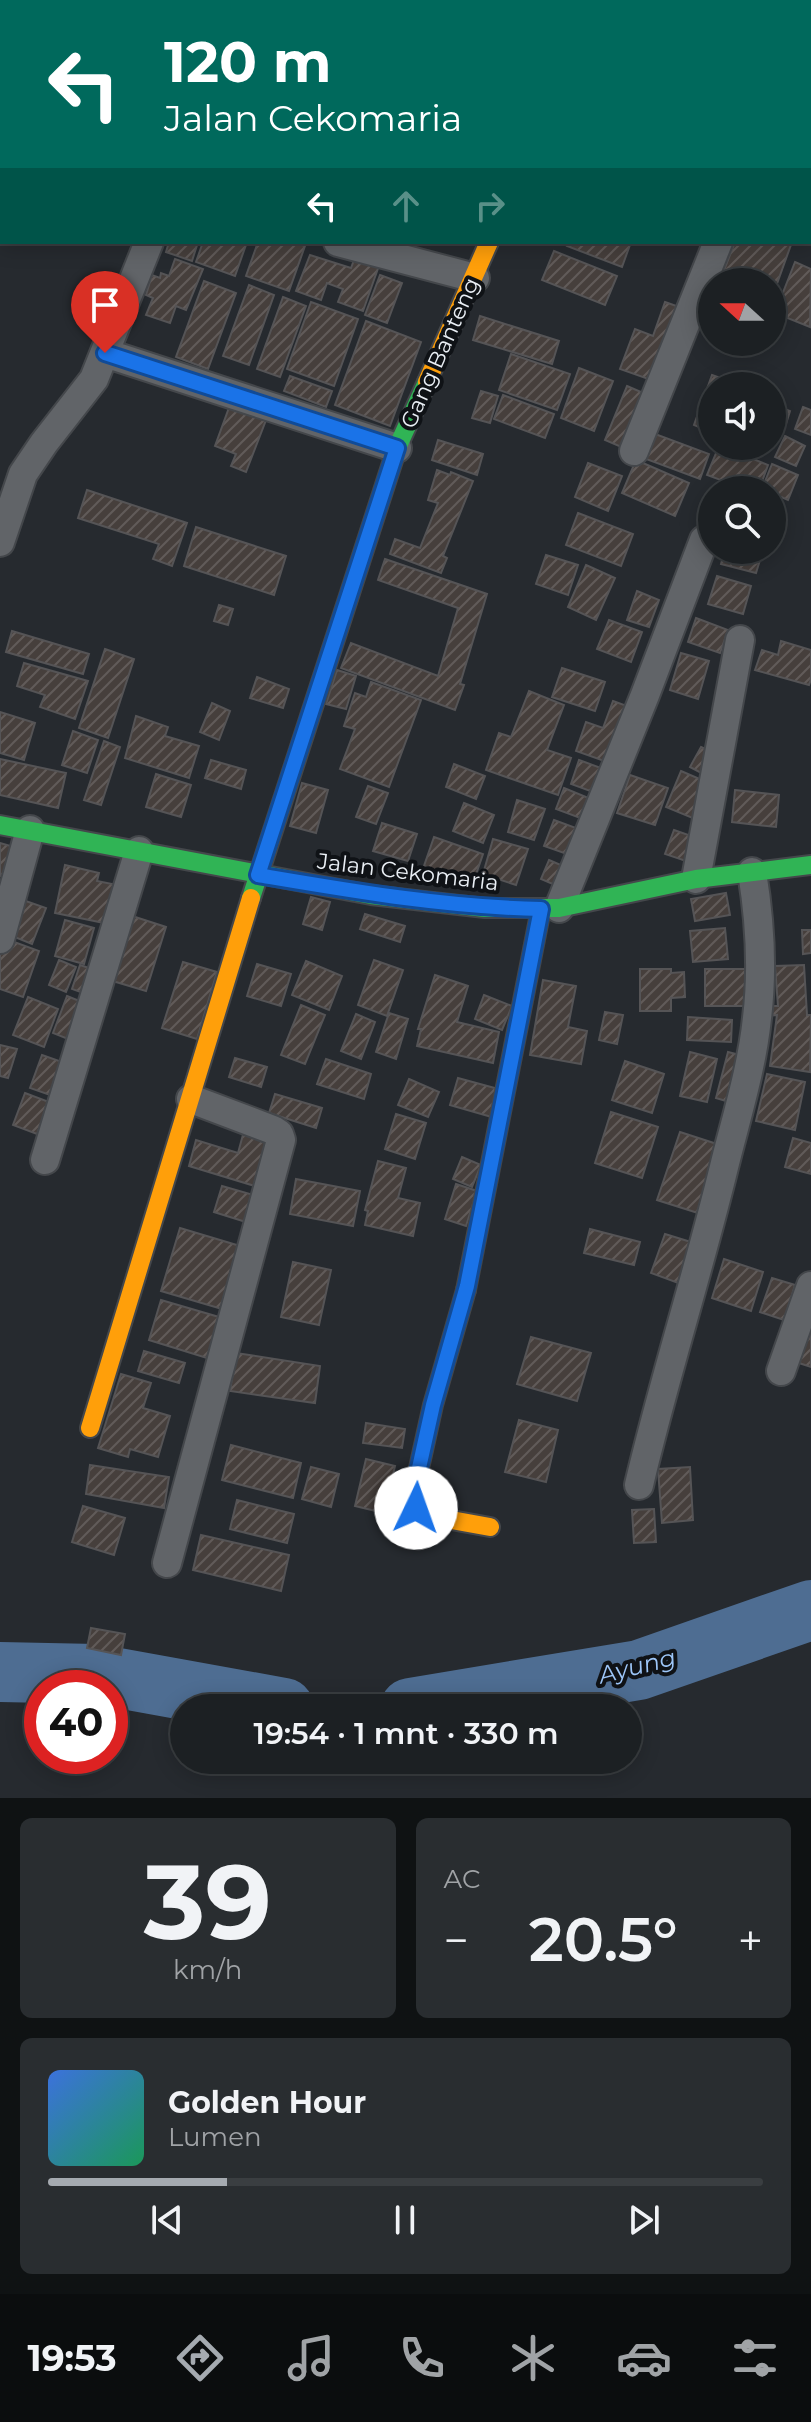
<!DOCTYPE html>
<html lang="id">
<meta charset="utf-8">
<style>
body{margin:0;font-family:Montserrat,sans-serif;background:#292d30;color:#f1f3f6;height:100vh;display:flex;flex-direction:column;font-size:30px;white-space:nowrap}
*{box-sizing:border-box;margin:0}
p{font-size:26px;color:#a0a3a6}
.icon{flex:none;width:44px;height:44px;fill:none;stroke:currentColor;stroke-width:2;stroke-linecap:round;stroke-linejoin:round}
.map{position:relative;height:1798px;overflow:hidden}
.side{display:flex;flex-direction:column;gap:20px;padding:20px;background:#0f1213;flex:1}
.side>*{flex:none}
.banner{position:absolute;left:0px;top:0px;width:812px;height:244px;box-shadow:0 4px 20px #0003,0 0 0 2px #3a3e41;background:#00695c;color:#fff;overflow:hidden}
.needle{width:52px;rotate:291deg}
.tools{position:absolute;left:698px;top:268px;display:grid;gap:16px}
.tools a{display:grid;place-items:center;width:88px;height:88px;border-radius:50%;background:#1c2023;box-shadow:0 4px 20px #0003,0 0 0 2px #3a3e41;font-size:40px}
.speed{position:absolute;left:24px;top:1670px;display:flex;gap:16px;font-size:40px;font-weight:700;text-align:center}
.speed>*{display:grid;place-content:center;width:104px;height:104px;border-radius:50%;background:#1c2023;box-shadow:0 4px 20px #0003,0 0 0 2px #3a3e41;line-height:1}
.speed .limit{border:12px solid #d22;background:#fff;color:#111}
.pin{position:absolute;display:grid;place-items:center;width:68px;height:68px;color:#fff;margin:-82px -34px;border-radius:50% 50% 50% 0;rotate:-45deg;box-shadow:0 0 8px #0007}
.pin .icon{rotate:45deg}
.me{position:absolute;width:88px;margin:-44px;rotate:3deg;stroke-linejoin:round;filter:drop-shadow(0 0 6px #0008)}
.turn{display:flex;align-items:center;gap:28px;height:168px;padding:0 32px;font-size:36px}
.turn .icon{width:104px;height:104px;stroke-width:2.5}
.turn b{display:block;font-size:56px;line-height:68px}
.lanes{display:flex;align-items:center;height:76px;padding:0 32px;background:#0003;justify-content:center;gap:40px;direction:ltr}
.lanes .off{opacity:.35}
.big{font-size:60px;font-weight:600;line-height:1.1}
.side .widget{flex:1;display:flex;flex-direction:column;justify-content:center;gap:12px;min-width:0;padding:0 28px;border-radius:12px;background:#292d30}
.side .dial{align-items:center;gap:0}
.dial b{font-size:104px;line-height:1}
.song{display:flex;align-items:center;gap:24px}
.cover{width:96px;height:96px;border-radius:12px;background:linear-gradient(135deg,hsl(220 70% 55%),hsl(150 70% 35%))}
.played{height:8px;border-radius:4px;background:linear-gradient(90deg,#a5aab0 25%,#3a3e41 25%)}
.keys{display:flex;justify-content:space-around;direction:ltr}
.heat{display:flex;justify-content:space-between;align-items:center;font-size:44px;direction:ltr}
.side .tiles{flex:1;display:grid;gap:20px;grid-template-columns:1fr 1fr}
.widget:last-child{grid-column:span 2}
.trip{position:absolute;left:170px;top:1694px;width:472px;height:80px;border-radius:40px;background:#1c2023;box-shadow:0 4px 20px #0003,0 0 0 2px #3a3e41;font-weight:600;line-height:80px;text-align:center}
.tabs{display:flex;height:128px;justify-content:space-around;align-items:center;background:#0b0d0e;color:#a0a3a6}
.tabs .icon{width:56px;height:56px}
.tabs .on{color:#a5aab0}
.tabs b{font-size:36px;color:#f1f3f6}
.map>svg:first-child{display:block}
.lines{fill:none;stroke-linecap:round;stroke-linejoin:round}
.river{stroke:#4e6d92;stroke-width:60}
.building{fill:url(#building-hatch);stroke:#555456;stroke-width:2}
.street-casing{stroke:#44474b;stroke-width:32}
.fast-casing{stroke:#44474b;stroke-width:22}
.slow-casing{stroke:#44474b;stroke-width:22}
.street{stroke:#616468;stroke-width:28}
.fast{stroke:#30b455;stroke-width:18}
.slow{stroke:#ff9f0a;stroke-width:18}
.route-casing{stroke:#114b97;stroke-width:20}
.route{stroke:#1a73e8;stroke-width:14}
.labels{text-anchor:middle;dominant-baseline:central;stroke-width:8;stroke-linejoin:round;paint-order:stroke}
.street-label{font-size:22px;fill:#eaeff5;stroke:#0f1216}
.water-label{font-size:24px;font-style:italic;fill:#9dc6f8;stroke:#0f1216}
</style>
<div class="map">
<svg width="811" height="1798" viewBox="0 0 811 1798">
<defs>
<pattern id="building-hatch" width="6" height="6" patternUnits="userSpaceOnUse" patternTransform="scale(2)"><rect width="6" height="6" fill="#463f3c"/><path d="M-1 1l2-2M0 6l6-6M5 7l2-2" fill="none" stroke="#615b59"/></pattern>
</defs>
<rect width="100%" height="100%" fill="#262a2f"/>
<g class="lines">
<g class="river">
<path d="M0,1672L96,1674L284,1708"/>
<path d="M410,1708L639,1670L811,1610"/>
</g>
</g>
<g class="building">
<path d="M169,242H198L192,261L166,252Z"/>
<path d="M203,242H247L235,276L196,262Z"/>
<path d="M258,242H293L305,246L289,291L246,276Z"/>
<path d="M569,242H631L622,267L567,246Z"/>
<path d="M735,242H792L774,292L772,282H746L723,273Z"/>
<path d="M554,251L617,276L605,305L542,280Z"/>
<path d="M357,252L381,260L363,311L338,302L343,289L327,283L321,300L296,291L310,255L351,268Z"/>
<path d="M175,259L203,269L186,310L176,306L170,323L146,315L153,298L146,295L152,275L160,278L161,273L169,276Z"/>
<path d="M795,262L811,269L810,327L775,313Z"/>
<path d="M380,275L402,283L387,323L365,315Z"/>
<path d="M204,281L236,293L208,369L176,357Z"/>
<path d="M249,285L274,295L249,365L223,356Z"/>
<path d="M283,297L306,306L280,377L257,369Z"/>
<path d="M311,302L358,319L334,386L287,369Z"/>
<path d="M665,302L685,309L657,382L620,369L635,329L653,336Z"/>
<path d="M480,316L559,341L552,364L473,340Z"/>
<path d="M366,321L421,342L390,426L335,405Z"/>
<path d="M511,354L570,374L557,410L499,390Z"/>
<path d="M579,368L613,381L594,431L561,418Z"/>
<path d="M712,375L729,381L727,386H712L711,432L694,425Z"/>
<path d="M290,376L332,391L326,407L284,391Z"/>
<path d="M627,386L648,395L626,449L605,440Z"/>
<path d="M481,391L498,396L490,423L472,418Z"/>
<path d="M503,395L554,414L545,438L494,419Z"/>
<path d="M772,404L790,411L786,424L772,419Z"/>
<path d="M230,405L268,415L246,472L231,466L236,454L215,446Z"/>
<path d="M803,407L811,410V435L795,429Z"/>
<path d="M647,431L709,454L700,479L638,456Z"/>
<path d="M785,436L805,446L796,466L775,457Z"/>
<path d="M438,440L483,454L477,475L432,460Z"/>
<path d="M719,446H752L748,457L768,465L759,490H748L707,475Z"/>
<path d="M636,460L689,483L675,516L622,493Z"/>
<path d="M588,463L622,476L608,511L575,497Z"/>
<path d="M772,464L798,475L788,500L772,493V490L762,489Z"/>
<path d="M437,470L450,475L451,472L473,481L443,556L447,558L441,573L390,554L395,539L420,548L438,503L428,500Z"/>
<path d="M87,490L187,523L172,566L153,559L159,544L78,518Z"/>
<path d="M578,513L633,534L621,566L566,545Z"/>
<path d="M196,527L286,556L274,595L184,566Z"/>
<path d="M725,550H763L756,573L721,564Z"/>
<path d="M546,555L578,565L568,595L536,584Z"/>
<path d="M385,559L487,594L460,684L464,685L455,710L341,668L351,643L438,676L458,608L378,580Z"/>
<path d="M586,565L615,578L596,620L568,607Z"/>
<path d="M717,576L751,586L743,614L708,604Z"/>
<path d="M637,591L659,600L649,627L627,620Z"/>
<path d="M219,605L233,609L228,625L214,621Z"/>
<path d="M696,618L728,630L720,653L688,642Z"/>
<path d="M609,620L642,632L631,662L597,649Z"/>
<path d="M12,631L89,654L83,674L6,652Z"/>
<path d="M781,641L811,650V679L809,685L755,670L762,650L778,655Z"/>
<path d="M105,649L134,659L108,738L79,728Z"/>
<path d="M681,653L709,661L698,699L670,690Z"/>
<path d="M24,663L88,681L75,719L40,707L45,695L17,686Z"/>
<path d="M562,668L605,682L595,711L552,697Z"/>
<path d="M337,670L356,676L346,709L326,704Z"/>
<path d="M257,677L289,689L283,708L250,698Z"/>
<path d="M371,682L421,700L389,787L340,769L355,729L344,726L355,693L366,697Z"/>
<path d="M529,691L564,705L547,750L571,758L558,795L486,770L499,733L511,737Z"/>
<path d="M613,701L627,706L610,763L576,751L586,722L603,728Z"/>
<path d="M212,703L230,711L219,740L200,732Z"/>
<path d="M0,712L35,723L24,760L0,753Z"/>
<path d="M136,716L168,727L165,736L199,746L189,778L125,758Z"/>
<path d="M73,731L98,740L87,773L62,765Z"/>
<path d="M104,741L120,747L101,805L84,800Z"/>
<path d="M701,747L716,754L705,775L690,767Z"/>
<path d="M0,759L66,773L58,808L0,795Z"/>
<path d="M211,760L246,770L241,789L205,778Z"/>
<path d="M579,760L601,768L593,792L571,784Z"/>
<path d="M454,764L485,776L476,799L446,787Z"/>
<path d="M681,771L709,783L695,819L666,807Z"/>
<path d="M156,774L191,785L181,817L146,807Z"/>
<path d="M630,775L668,788L655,825L617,813Z"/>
<path d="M302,783L328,790L316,833L290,826Z"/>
<path d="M368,786L388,793L376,824L356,817Z"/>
<path d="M564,788L591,799L583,819L556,809Z"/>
<path d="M735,790L779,795L776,827L732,822Z"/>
<path d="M517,800L545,809L534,840L508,832Z"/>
<path d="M464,803L494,815L483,843L453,831Z"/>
<path d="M554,820L576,828L567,854L544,846Z"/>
<path d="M382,823L417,834L408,861L373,851Z"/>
<path d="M674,830L700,839L692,863L665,854Z"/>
<path d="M434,837L483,854L473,883L424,866Z"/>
<path d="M493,839L528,849L516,885L483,874Z"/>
<path d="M0,843L17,848L7,878L0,876Z"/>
<path d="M549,860L570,869L562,888L541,879Z"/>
<path d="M65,865L99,873L97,881L117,885L109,924L55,913Z"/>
<path d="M726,893L730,915L695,921L691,899Z"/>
<path d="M311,897L330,902L322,930L303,924Z"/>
<path d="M20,899L46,908L32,944L7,934Z"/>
<path d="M126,914L166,927L146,991L106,979Z"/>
<path d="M365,914L405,926L400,942L360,929Z"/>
<path d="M65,920L94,928L84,964L55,956Z"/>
<path d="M725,928L728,959L693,962L690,931Z"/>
<path d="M802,930H811V953L803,954Z"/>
<path d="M6,939L39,951L23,997L0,989V955Z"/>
<path d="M59,960L76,967L66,992L49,985Z"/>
<path d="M374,960L403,970L387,1016L358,1005Z"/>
<path d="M306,961L342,976L329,1010L292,995Z"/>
<path d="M183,962L217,972L197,1039L162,1028Z"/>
<path d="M257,964L291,974L281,1006L247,996Z"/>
<path d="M80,965L98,971L89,995L72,989Z"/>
<path d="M804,965L807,1015H811L810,1072L770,1066L777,1015L768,1016V1006H778L775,966Z"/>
<path d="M640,969H671V973L684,972L685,997L671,998V1011H640Z"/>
<path d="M705,969H747L746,1006H705Z"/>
<path d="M435,975L468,986L457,1022L499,1032L493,1063L417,1046L421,1029H418Z"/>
<path d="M543,980L576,986L568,1027L587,1031L581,1064L530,1055Z"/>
<path d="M484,995L512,1006L502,1030L475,1019Z"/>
<path d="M67,996L87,1004L73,1041L53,1033Z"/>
<path d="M28,997L58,1009L44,1047L13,1035Z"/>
<path d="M301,1005L325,1015L305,1064L281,1055Z"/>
<path d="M605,1012L623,1015L617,1044L599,1040Z"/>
<path d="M389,1013L408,1019L396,1059L376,1052Z"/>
<path d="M356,1014L375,1022L361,1059L341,1051Z"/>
<path d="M688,1017L732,1020L731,1042L687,1040Z"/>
<path d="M0,1045L17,1049L8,1078L0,1076Z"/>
<path d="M690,1052L717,1059L707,1102L680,1096Z"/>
<path d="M728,1052L748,1057L736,1104L716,1098Z"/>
<path d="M42,1055L65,1063L53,1096L30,1088Z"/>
<path d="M235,1058L267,1067L261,1087L229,1077Z"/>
<path d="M326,1059L371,1074L364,1099L317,1084Z"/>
<path d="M625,1061L664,1074L652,1113L612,1100Z"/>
<path d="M767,1074L805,1082L795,1130L756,1121Z"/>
<path d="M458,1078L502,1090L495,1118L450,1105Z"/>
<path d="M409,1079L439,1092L428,1117L398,1105Z"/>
<path d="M25,1093L49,1102L37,1134L13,1125Z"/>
<path d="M275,1094L322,1108L316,1128L269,1113Z"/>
<path d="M611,1112L658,1127L642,1178L595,1163Z"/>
<path d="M396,1114L426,1123L415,1159L385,1149Z"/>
<path d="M244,1131L271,1139L258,1187L189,1166L196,1140L238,1153Z"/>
<path d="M680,1132L723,1146L701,1214L657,1200Z"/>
<path d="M793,1138L811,1143V1174L785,1167Z"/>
<path d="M462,1157L481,1165L472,1187L453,1179Z"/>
<path d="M378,1161L406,1168L398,1198L420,1203L413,1236L365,1225L368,1211L365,1210Z"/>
<path d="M296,1179L360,1191L353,1226L290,1214Z"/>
<path d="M456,1184L477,1191L466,1226L445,1219Z"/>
<path d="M222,1186L257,1196L249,1223L214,1212Z"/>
<path d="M180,1228L240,1246L222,1309L161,1291Z"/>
<path d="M590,1229L640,1242L634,1265L584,1253Z"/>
<path d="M665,1234L694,1243L681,1284L651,1273Z"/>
<path d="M724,1259L763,1272L751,1311L712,1298Z"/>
<path d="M293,1262L331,1270L319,1325L281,1317Z"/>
<path d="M772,1278L795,1285L784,1320L760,1312Z"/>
<path d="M161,1300L219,1317L207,1358L149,1340Z"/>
<path d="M811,1327V1367L799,1363Z"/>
<path d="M531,1337L591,1353L577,1401L517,1384Z"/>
<path d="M144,1351L185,1363L179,1383L138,1371Z"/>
<path d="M236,1353L320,1366L315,1403L230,1391Z"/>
<path d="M121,1374L151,1383L143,1408L170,1416L158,1457L130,1449L128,1457L98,1448Z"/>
<path d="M519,1420L558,1430L546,1482L505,1472Z"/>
<path d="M366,1423L405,1429L402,1448L363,1443Z"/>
<path d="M231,1445L301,1463L293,1498L222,1480Z"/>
<path d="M366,1459L395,1466L384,1513L355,1506Z"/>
<path d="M90,1465L169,1477L164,1508L86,1494Z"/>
<path d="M311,1467L339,1474L331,1507L302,1499Z"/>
<path d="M690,1467L693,1520L662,1523L658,1469Z"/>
<path d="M237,1500L294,1514L287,1543L230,1529Z"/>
<path d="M83,1506L125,1518L114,1555L72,1542Z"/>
<path d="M654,1509L656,1542L634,1543L632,1510Z"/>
<path d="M201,1535L289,1555L281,1591L193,1570Z"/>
<path d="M91,1628L125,1634L121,1655L87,1648Z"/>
</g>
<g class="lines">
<defs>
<g id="street">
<path d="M41,2L42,0"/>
<path d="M213,2V0"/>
<path d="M418,2L419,0"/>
<path d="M590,2L591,0"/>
<path d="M764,2L765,0"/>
<path d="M2,106V117"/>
<path d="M0,228L2,223"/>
<path d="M338,242L475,278"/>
<path d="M105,353L397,448"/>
<path d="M634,451L718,242"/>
<path d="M0,542L23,474L44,443L94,379L149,242"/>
<path d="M696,879L740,640"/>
<path d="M559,908L645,695L704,540"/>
<path d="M0,939L30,830"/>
<path d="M45,1160L139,851"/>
<path d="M781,1371L811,1286"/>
<path d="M639,1485C664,1378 698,1274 724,1167C736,1118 752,1068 757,1018C763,969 760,921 752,872"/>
<path d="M167,1563L281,1140L279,1134L273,1130L191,1099"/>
</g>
<g id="fast">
<path d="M0,825L371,895L485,908H559L696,879L811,865"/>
<path d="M251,898L397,448L427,382"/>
<path d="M466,1290L541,909"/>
</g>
<g id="slow">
<path d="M427,382L489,242"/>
<path d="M466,1290L433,1405L415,1486L416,1508L424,1515L490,1527"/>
<path d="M90,1428L251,898"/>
</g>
</defs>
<use href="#street" class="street-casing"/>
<use href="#fast" class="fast-casing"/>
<use href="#slow" class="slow-casing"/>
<use href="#street" class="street"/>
<use href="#fast" class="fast"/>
<use href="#slow" class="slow"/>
</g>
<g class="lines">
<defs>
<path id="route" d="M105,353L397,448L258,875C353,891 444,907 541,909L467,1286L433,1405L415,1486L416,1508"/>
</defs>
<use href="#route" class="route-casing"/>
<use href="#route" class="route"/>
</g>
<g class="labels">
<g class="street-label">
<text transform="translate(440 353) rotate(-66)">Gang Banteng</text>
<text transform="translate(408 872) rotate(7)">Jalan Cekomaria</text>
</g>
<g class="water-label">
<text transform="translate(637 1666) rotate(-14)">Ayung</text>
</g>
</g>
</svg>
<div class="tools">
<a><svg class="needle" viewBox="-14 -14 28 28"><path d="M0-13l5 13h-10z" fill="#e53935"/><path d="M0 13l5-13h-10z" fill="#a0a3a6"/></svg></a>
<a><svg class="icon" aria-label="sound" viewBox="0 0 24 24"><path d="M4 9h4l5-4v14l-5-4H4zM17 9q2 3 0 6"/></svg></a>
<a><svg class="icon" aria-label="search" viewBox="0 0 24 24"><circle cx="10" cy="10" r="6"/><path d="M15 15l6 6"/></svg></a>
</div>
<div class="speed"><div class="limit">40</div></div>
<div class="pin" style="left:105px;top:353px;background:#d93025"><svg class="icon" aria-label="arrive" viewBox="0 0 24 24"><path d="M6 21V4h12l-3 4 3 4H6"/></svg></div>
<svg class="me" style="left:416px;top:1508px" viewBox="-20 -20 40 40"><circle r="19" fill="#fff"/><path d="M0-13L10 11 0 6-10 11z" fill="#1a73e8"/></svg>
<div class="trip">19:54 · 1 mnt · 330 m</div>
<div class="banner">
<div class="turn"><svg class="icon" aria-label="left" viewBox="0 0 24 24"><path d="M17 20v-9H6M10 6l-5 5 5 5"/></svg><div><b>120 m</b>Jalan Cekomaria</div></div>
<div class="lanes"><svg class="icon" aria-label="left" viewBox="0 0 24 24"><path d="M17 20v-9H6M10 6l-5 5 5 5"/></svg><svg class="icon off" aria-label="ahead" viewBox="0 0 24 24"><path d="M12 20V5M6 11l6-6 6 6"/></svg><svg class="icon off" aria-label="right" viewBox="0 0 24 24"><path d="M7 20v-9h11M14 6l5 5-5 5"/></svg></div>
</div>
</div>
<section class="side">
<div class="tiles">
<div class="widget dial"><b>39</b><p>km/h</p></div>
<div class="widget"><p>AC</p>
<div class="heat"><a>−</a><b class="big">20.5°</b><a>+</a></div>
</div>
<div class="widget">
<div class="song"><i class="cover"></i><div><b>Golden Hour</b><p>Lumen</p></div></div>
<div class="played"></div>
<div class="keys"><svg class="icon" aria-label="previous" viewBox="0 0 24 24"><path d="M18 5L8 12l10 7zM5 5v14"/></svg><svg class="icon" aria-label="pause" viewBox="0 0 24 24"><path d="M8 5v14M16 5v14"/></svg><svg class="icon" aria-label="next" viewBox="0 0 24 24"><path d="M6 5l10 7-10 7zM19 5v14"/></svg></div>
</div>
</div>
</section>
<nav class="tabs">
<b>19:53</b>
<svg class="icon on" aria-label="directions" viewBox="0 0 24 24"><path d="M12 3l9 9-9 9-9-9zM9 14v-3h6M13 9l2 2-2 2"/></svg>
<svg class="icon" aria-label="music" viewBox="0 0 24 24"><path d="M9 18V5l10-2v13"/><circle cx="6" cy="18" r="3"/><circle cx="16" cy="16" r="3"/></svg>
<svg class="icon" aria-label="phone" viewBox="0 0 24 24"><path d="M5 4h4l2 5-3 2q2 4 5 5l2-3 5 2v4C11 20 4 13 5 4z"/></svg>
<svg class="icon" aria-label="climate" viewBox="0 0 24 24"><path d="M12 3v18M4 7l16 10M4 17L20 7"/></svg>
<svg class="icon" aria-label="car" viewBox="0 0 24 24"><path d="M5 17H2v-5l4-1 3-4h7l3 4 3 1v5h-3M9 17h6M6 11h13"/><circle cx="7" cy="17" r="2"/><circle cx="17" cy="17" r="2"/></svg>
<svg class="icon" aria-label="filters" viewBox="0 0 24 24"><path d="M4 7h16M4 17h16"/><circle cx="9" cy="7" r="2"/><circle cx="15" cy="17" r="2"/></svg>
</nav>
